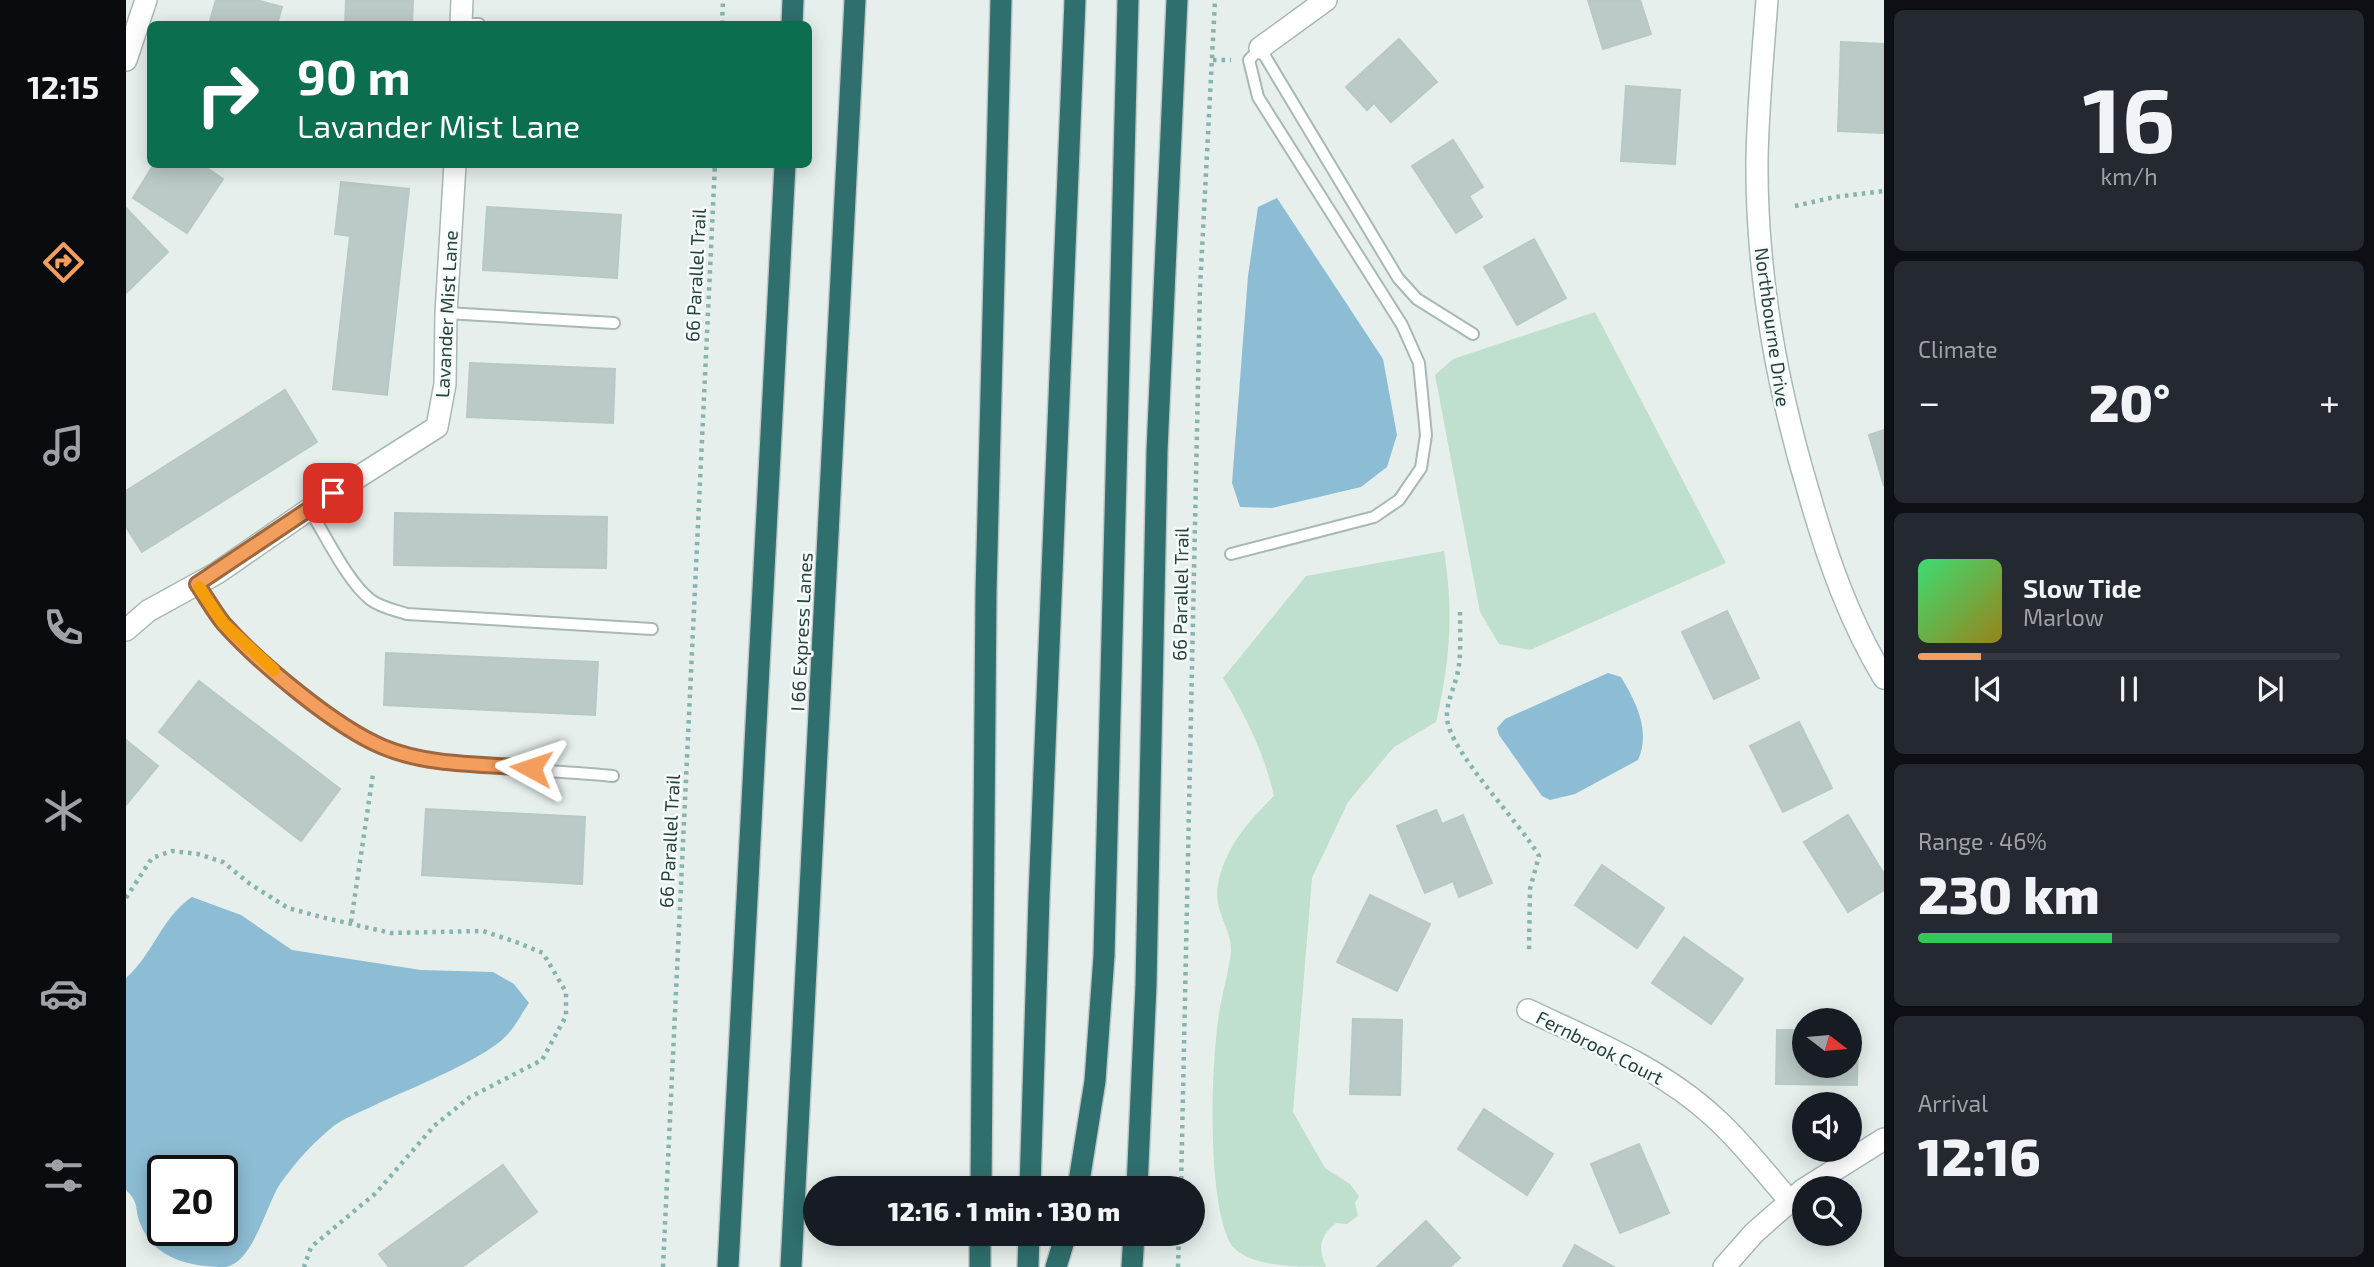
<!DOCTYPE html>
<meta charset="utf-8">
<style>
body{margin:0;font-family:"Exo 2",sans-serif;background:#242831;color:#f1f3f6;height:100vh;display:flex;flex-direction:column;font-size:26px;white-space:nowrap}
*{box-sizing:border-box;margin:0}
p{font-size:23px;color:#9ea1a6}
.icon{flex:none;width:38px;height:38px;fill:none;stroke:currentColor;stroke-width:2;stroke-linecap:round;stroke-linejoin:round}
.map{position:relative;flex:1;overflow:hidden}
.panel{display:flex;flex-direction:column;gap:10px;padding:10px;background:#0d0f14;width:490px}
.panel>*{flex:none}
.banner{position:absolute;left:21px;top:21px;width:665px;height:147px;border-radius:10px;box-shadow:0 4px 18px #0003;background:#0b6e4f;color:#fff;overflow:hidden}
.needle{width:46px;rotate:106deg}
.controls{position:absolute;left:1666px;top:1008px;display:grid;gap:14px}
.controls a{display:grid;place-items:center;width:70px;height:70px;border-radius:50%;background:#171b24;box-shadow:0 4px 18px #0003;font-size:35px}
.speed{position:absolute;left:21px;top:1155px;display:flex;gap:14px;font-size:35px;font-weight:700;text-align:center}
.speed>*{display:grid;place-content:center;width:91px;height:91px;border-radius:50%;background:#171b24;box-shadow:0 4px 18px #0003;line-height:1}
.speed .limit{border:4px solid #111;border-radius:10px;background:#fff;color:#111}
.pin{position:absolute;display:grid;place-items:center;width:60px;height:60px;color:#fff;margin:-30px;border-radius:14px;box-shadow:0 4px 10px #0006}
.me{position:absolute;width:77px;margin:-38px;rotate:275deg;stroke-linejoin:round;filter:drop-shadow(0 0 5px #0008)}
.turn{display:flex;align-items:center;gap:24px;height:147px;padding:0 35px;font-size:32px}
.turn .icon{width:91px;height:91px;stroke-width:2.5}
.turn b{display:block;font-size:49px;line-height:60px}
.big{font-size:52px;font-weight:800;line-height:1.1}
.panel .tile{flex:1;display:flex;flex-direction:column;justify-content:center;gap:10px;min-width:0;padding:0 24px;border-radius:10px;background:#242831}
.panel .dial{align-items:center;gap:0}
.dial b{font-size:91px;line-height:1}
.song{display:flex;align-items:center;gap:21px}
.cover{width:84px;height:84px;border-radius:10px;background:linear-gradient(135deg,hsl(140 70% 55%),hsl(50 70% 35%))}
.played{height:7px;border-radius:4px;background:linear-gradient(90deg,#f49e5e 15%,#363941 15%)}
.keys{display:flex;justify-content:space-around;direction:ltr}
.heat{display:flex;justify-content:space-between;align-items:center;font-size:38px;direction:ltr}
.charge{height:10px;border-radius:5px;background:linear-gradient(90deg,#34c759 46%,#363941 0)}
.trip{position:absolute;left:677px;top:1176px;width:402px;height:70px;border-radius:35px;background:#171b24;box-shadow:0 4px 18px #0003;font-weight:800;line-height:70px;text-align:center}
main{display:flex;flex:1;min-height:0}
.dock{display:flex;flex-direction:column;width:126px;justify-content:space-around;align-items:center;background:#090b0e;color:#9ea1a6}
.dock .icon{width:49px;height:49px}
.dock .on{color:#f49e5e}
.dock b{font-size:32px;color:#f1f3f6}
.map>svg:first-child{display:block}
.green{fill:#bfe0ce}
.water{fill:#8dbdd4;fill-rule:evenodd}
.building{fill:#bbcac6;stroke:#b8c9c5;stroke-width:2}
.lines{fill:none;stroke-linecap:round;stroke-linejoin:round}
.lane-casing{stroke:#a8b8b5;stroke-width:14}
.street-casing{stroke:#a8b8b5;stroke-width:24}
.secondary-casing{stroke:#a4bbb7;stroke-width:24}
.highway-casing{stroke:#c2cac9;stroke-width:24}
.path{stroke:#86b3ad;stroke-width:4.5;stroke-dasharray:3.5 5;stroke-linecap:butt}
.lane{stroke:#fff;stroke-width:10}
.street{stroke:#fff;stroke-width:21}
.secondary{stroke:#fff;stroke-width:21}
.highway{stroke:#2f6f6d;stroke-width:21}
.route-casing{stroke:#9f673d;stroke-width:18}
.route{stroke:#f49e5e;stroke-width:12}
.slow{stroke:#f59e0b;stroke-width:12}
.labels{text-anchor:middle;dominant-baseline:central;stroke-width:5;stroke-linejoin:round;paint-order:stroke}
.street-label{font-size:19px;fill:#24423f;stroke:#f7fbfa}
</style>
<main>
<nav class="dock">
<b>12:15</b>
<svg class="icon on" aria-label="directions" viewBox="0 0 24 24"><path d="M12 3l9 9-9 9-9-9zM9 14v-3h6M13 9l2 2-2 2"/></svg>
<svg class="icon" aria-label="music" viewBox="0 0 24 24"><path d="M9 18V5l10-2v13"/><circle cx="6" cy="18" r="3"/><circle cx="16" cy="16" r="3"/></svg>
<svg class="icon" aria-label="phone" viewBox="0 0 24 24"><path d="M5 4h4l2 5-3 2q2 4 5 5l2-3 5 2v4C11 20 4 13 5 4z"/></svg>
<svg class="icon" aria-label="climate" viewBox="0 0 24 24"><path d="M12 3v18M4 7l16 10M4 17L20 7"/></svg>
<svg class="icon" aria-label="car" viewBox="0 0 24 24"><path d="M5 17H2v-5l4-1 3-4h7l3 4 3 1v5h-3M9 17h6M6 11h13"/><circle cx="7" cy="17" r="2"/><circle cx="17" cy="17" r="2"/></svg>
<svg class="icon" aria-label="filters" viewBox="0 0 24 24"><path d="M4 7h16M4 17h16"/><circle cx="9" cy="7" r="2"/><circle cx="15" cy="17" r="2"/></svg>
</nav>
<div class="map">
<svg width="1758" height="1267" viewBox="0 0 1758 1267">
<rect width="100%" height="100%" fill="#e6efec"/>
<g class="green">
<path d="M1469,312L1600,563L1404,650L1373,644L1354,612L1309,375L1327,359Z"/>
<path d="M1318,551C1328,613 1324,661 1310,722L1268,747L1222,802L1186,878L1167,1112L1199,1168L1224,1184L1233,1196L1229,1203L1232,1216L1221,1224L1210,1223C1193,1237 1192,1247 1200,1267C1169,1267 1125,1267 1106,1246C1080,1204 1085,1064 1093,1014C1096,993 1103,972 1105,951C1106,926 1085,912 1093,879C1102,844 1123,821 1148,796C1138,752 1120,717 1097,678L1180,576Z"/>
</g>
<g class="water">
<path d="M1151,198L1257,359L1271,435L1261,467L1235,487L1146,508L1114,507L1106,483L1122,276L1132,207Z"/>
<path d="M1482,673L1495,677C1510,702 1525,731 1512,760L1449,794L1424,800L1416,796L1373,735L1371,728L1379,719Z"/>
<path d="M66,897L115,915L166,950L295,970L367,972L388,984L403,1003C396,1013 390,1025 382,1034C360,1059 283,1089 251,1104C235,1112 217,1118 204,1129C184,1146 169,1163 154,1184C140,1205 128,1261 100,1267C63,1267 28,1259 14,1223C8,1207 14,1204 0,1190V978C28,953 35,918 66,897ZM37,1171H96V1230H37Z"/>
</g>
<g class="building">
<path d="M90,0H130L156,7L151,24H83Z"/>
<path d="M220,0H287L286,24H219Z"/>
<path d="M1462,0H1514L1525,34L1477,49Z"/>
<path d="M1273,39L1311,82L1265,122L1248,103L1241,110L1220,87Z"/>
<path d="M1715,42L1758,44V133L1712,131Z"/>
<path d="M1500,86L1554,90L1549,164L1495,161Z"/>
<path d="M1327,140L1357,187L1343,196L1356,217L1330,233L1286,166Z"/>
<path d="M28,164H75L97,179L61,233L7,198Z"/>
<path d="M215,182L283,189L261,395L207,389L224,236L209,234Z"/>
<path d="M361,207L495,215L491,278L357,270Z"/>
<path d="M0,208L42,252L0,293Z"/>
<path d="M1408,239L1440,298L1391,325L1358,267Z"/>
<path d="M344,363L489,369L487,423L341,417Z"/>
<path d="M159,390L191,442L16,552L0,527V491Z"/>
<path d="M1758,430V486L1743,435Z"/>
<path d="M269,513L481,517L480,568L268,565Z"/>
<path d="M1601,611L1633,678L1588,699L1556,632Z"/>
<path d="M260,653L472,662L469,715L258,705Z"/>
<path d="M73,681L214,789L175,841L33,732Z"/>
<path d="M1673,722L1706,788L1657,812L1624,746Z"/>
<path d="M0,740L32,766L0,805Z"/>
<path d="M300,809L459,817L456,884L296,875Z"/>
<path d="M1310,810L1316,824L1337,815L1366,883L1333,897L1327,881L1299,893L1271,826Z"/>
<path d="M1722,815L1758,874V890L1722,912L1678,842Z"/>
<path d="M1476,865L1538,908L1511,948L1449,905Z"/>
<path d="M1244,895L1304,924L1271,991L1211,962Z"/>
<path d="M1558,937L1617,979L1585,1024L1526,983Z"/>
<path d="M1227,1019L1276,1020L1274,1095L1224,1094Z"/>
<path d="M1651,1030H1678V1066H1724V1031H1732L1731,1085L1650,1084Z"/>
<path d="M1358,1109L1427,1154L1401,1195L1332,1149Z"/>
<path d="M1513,1144L1543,1213L1494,1233L1465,1164Z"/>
<path d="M377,1165L411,1212L336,1267H263L253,1254Z"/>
<path d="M1300,1221L1334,1258L1324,1267H1251Z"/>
<path d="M1449,1245L1488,1267H1437Z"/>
</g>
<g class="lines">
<defs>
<g id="lane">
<path d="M336,24H353"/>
<path d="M320,313L488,323"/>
<path d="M183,509C199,534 222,583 245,600C256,608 269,610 281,614L526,629"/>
<path d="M1105,554L1248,517L1273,500L1295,468L1300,435L1293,363L1276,325L1132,97L1123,60L1134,48L1272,278L1291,299L1347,334"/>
<path d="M71,584C80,597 88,612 98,624C142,672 231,747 295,758C357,769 424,770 487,776"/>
</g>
<g id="street">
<path d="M335,24L336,0"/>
<path d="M1134,48L1200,0"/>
<path d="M0,60L20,0"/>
<path d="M0,630L22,611L91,573L207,493L311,427L319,384L320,313L329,164"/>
<path d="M1402,1010C1467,1041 1535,1068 1588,1117C1616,1142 1639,1173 1664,1201"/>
<path d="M1680,1188L1758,1139"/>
<path d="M1598,1267L1628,1233L1678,1189"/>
</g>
<path id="secondary" d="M1641,0C1637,53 1632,106 1631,159C1630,274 1651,388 1684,497C1702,560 1724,622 1758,678"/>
<g id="highway">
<path d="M666,24L667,0"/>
<path d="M855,1188L860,592L875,0"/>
<path d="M904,1188L913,897L949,0"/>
<path d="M952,1188L969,1081L978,956L1002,0"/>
<path d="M1011,1188L1020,985L1031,451L1051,0"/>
<path d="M602,1267L659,164"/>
<path d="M665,1267L729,0"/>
<path d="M854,1267V1234"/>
<path d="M902,1267L903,1234"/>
<path d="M930,1267L940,1234"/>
<path d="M1006,1267L1008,1234"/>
</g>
</defs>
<use href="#lane" class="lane-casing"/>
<use href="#street" class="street-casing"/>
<use href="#secondary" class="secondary-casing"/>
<use href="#highway" class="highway-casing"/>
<g class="path">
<path d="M596,24L597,0"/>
<path d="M1087,60H1105"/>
<path d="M1669,206L1709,197L1758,191"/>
<path d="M1334,612C1334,629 1335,648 1333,665C1331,683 1320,701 1321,718C1323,751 1393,821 1413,856L1404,889L1403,950"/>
<path d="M0,898L26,858L46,851L72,854L97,862L124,884L162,908L195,917L265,933L357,931L390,942L417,953L440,992V1016L416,1060L344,1097L308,1126L250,1193L185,1247L178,1267"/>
<path d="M225,922L247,774"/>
<path d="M1055,1188L1074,288L1089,0"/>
<path d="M537,1267L589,164"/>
<path d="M1052,1267L1053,1234"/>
</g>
<use href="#lane" class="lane"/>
<use href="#street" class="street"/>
<use href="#secondary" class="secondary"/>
<use href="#highway" class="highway"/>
</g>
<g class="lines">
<defs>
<path id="route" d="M207,493L71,584C80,597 88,612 98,624C133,663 209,727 257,747C302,766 357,764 405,768"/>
</defs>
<use href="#route" class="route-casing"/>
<use href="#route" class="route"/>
<path class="slow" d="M73,587L97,623L148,670"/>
</g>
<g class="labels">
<g class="street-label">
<text transform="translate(569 275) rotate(-87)">66 Parallel Trail</text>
<text transform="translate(320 314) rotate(-87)">Lavander Mist Lane</text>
<text transform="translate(1647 327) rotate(82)">Northbourne Drive</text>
<text transform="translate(1054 594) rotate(-89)">66 Parallel Trail</text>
<text transform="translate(675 632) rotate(-87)">I 66 Express Lanes</text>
<text transform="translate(543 841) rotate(-87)">66 Parallel Trail</text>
<text transform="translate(1474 1047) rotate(27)">Fernbrook Court</text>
</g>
</g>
</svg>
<div class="controls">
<a><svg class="needle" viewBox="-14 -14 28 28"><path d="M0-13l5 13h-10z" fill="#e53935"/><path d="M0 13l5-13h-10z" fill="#9ea1a6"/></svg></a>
<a><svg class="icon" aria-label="sound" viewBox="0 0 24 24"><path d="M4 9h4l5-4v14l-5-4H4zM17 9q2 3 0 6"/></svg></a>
<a><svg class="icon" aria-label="search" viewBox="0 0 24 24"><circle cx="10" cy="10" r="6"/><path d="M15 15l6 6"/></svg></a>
</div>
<div class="speed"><div class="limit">20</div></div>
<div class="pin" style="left:207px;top:493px;background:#d93025"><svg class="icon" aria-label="arrive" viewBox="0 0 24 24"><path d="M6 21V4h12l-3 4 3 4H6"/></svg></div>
<svg class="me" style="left:405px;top:768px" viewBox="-20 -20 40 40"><path d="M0-17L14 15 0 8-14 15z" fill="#f49e5e" stroke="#fff" stroke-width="4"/></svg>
<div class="trip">12:16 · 1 min · 130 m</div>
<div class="banner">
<div class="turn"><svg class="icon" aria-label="right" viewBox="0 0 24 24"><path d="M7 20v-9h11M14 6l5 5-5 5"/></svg><div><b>90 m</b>Lavander Mist Lane</div></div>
</div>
</div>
<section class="panel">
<div class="tile dial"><b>16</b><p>km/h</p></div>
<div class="tile"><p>Climate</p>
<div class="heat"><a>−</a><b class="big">20°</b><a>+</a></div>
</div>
<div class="tile">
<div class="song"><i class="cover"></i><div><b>Slow Tide</b><p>Marlow</p></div></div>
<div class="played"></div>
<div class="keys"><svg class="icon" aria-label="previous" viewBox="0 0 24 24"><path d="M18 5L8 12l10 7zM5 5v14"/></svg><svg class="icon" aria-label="pause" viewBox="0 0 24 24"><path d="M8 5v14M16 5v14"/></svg><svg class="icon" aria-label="next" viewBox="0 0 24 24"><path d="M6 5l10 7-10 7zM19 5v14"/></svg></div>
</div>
<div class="tile"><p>Range · 46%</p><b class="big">230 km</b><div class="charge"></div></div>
<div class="tile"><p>Arrival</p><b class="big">12:16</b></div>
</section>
</main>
